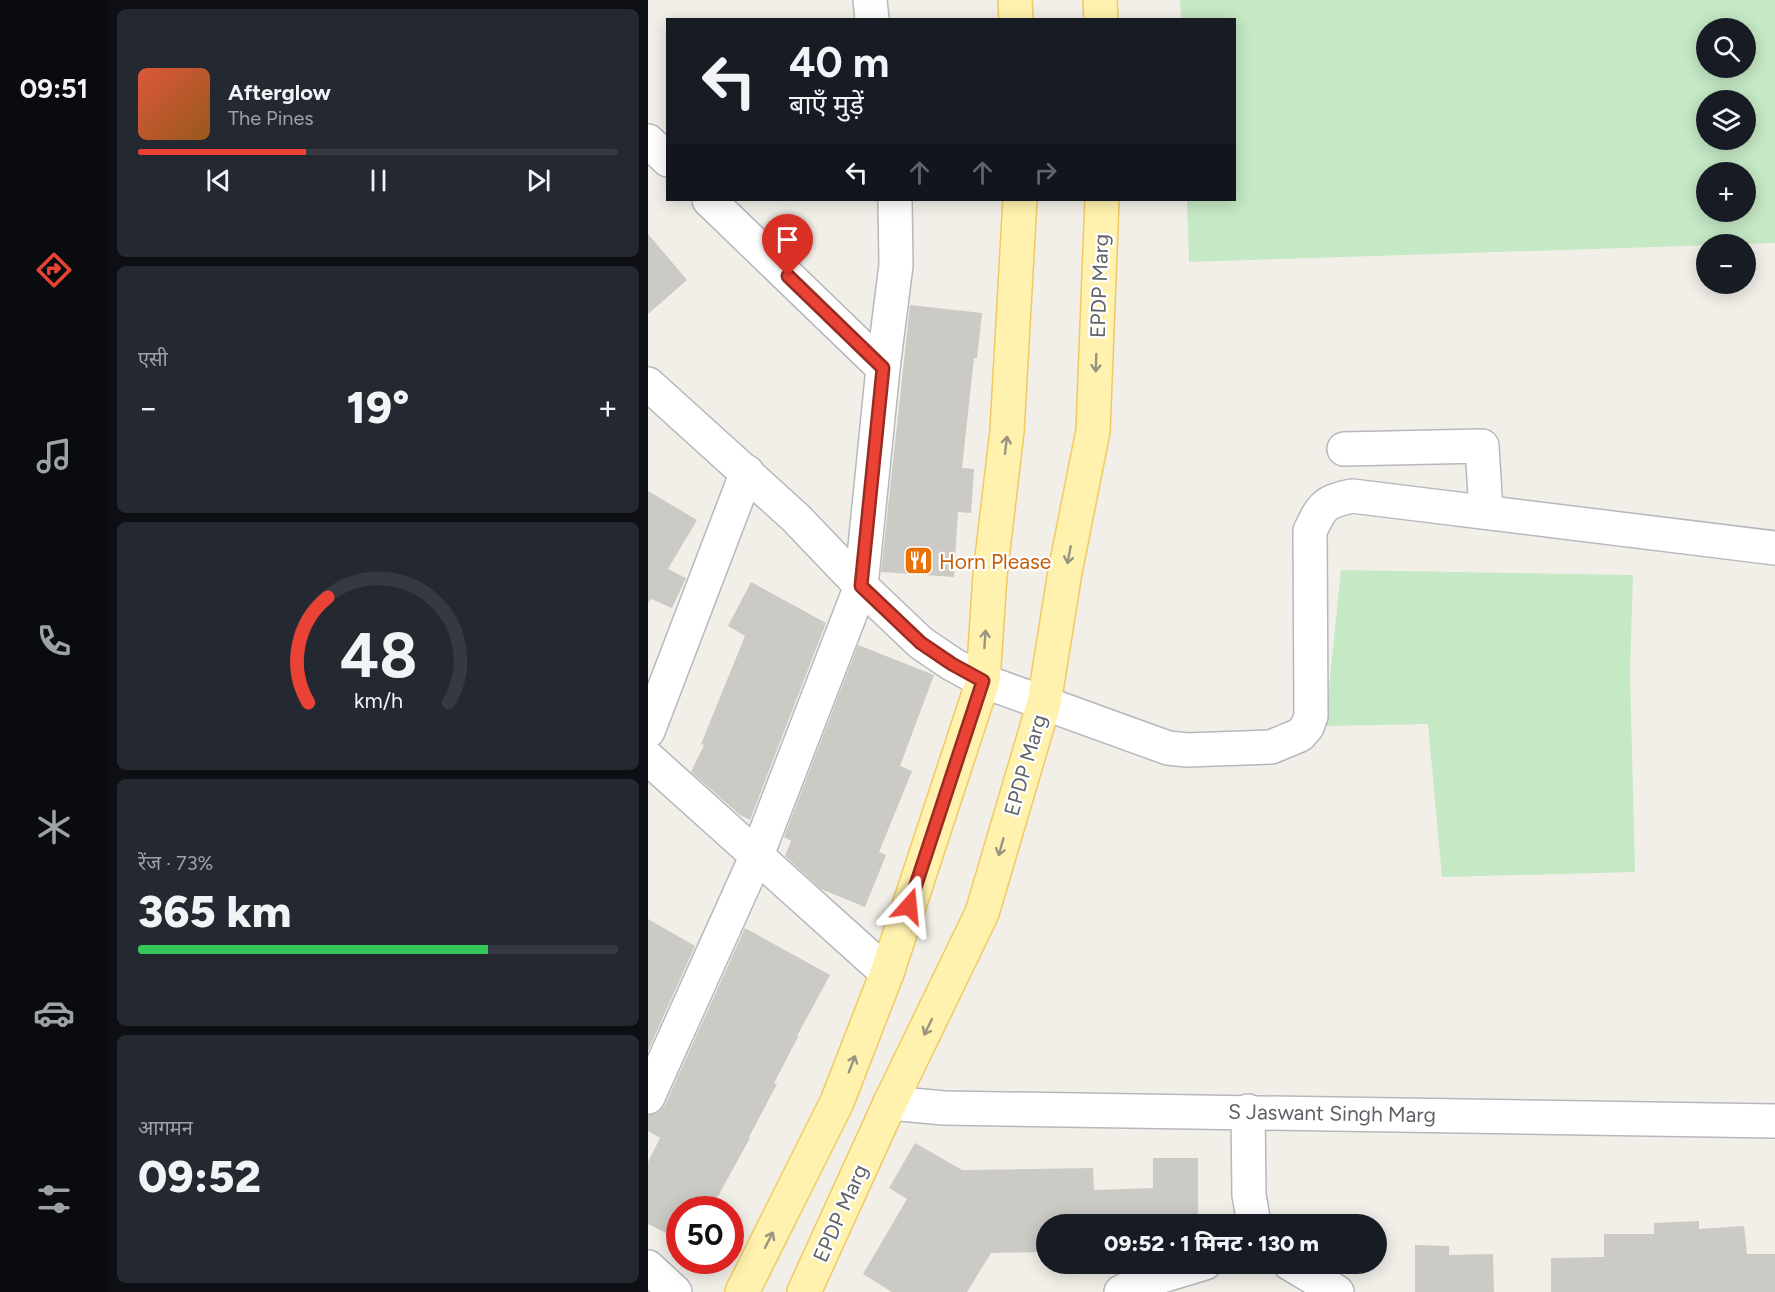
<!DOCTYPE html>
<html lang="hi">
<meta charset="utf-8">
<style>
body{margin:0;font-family:Figtree,"Noto Sans Devanagari",sans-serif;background:#242831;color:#f1f3f6;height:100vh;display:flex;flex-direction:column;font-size:22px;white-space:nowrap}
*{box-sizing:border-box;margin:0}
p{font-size:20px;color:#9ea1a6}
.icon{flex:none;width:33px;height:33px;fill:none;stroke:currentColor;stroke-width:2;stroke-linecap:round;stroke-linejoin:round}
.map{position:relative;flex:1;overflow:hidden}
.sheet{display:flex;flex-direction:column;gap:9px;padding:9px;background:#0d0f14;width:540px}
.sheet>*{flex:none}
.banner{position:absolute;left:18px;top:18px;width:570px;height:183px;border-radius:0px;box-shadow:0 3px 15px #0003;background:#171b24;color:#f1f3f6;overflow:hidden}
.controls{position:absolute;left:1048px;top:18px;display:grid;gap:12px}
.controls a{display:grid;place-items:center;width:60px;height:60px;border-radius:50%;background:#171b24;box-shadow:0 3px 15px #0003;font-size:30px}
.speed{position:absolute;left:18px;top:1196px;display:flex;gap:12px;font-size:30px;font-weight:700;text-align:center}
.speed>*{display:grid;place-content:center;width:78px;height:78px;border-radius:50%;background:#171b24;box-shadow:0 3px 15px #0003;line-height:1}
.speed .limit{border:9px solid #d22;background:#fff;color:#111}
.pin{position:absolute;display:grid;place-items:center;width:51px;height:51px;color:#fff;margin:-62px -26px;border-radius:50% 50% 50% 0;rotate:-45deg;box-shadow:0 0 6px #0007}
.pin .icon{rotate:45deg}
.me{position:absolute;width:66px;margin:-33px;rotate:18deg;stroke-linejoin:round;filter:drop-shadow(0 0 4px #0008)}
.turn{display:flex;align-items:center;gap:21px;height:126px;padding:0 24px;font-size:27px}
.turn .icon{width:78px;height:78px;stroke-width:2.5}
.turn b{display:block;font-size:42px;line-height:51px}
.lanes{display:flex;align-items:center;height:57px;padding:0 24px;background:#0003;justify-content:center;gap:30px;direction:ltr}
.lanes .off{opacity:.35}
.big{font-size:45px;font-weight:800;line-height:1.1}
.sheet .tile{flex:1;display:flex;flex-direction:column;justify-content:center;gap:9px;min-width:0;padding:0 21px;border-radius:9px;background:#242831}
.sheet .dial{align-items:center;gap:0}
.dial svg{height:156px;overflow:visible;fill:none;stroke:#363941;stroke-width:7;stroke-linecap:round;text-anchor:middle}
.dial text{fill:#f1f3f6;stroke:none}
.song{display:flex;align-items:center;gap:18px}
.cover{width:72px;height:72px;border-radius:9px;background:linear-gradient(135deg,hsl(10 70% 55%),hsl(30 70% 35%))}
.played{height:6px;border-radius:3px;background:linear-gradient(90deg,#ea4335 35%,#363941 35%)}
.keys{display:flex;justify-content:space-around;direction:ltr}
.heat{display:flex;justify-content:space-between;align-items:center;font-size:33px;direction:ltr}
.charge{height:9px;border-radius:4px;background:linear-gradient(90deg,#34c759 73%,#363941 0)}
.trip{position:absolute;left:388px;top:1214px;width:351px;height:60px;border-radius:30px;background:#171b24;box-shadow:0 3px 15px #0003;font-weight:800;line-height:60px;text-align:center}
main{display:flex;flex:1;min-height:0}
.dock{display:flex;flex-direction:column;width:108px;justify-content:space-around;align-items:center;background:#090b0e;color:#9ea1a6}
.dock .icon{width:42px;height:42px}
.dock .selected{color:#ea4335}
.dock b{font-size:27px;color:#f1f3f6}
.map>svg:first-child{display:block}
.green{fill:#c5e8c5;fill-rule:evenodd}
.building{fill:#cccac5}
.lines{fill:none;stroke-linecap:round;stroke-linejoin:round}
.minor-casing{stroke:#b5b8bc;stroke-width:36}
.major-casing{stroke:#f2c960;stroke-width:36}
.minor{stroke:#fff;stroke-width:33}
.major{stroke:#fff2af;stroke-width:33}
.oneway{stroke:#979581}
.route-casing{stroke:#982c22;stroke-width:15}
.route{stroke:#ea4335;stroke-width:10}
.labels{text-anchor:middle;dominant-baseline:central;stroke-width:4.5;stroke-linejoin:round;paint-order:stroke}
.street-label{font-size:21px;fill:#5f6368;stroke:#fff}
.food-label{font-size:21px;fill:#c56008;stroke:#fff;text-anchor:start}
</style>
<main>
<nav class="dock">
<b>09:51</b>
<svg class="icon selected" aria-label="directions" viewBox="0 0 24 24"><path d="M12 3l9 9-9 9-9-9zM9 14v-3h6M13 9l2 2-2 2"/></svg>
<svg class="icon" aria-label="music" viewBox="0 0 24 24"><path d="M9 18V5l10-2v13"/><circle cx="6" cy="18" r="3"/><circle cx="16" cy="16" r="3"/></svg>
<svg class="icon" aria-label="phone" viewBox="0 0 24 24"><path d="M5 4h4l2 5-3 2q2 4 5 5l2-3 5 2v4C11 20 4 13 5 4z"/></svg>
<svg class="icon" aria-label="climate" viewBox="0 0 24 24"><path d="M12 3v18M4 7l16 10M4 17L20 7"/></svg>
<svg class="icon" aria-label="car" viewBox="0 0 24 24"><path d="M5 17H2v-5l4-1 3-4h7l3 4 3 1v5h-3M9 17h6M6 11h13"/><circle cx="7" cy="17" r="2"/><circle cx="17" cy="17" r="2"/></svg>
<svg class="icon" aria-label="filters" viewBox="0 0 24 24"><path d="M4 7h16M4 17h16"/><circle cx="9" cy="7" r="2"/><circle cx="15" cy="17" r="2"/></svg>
</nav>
<section class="sheet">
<div class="tile">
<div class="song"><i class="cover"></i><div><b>Afterglow</b><p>The Pines</p></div></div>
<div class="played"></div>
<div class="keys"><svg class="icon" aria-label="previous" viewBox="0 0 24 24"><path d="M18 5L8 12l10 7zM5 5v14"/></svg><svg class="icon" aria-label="pause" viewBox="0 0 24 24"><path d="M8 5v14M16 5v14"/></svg><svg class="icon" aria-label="next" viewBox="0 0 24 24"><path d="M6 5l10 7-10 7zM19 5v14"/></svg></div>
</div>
<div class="tile"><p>एसी</p>
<div class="heat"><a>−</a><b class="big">19°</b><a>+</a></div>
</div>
<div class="tile dial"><svg viewBox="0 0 100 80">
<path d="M14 69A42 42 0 1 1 86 69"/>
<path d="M14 69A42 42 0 0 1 24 15" stroke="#ea4335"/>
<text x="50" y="56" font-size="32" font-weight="700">48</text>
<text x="50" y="72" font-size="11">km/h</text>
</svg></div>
<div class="tile"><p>रेंज · 73%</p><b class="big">365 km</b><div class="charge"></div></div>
<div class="tile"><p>आगमन</p><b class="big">09:52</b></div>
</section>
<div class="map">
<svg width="1127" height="1292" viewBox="0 0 1127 1292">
<rect width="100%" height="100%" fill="#f1efe8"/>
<g class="green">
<path d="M532,0H1127V243L541,262L539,200H586V20L533,19ZM1059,28H1098V68H1059ZM1059,100H1098V140H1059ZM1059,172H1098V212H1059Z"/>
<path d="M693,570L985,575L982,672L987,872L794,877L780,724L677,726Z"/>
</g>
<g class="building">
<path d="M0,234L39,280L0,314Z"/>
<path d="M262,305L334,313L329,358H326L314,468L326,469L323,513L310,512L306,577L233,572Z"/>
<path d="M0,491L49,520L20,569L38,578L24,608L3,599L0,603Z"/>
<path d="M103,582L178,623L102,820L92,815L43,772L56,745L53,744L97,636L80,626Z"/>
<path d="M210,645L286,675L252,766L264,771L231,852L238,855L217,907L173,889L137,856L143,841L136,837Z"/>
<path d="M0,919L47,946L0,1051Z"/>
<path d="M97,928L182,975L149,1036L150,1037L126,1083L129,1084L101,1137L102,1138L63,1209H32V1240L0,1224V1162L12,1138L0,1131V1115L10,1112L17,1105Z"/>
<path d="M267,1143L314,1170L445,1168L446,1190L505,1188V1158H550V1224H396L397,1252L343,1253L319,1292H244L215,1274L259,1199L241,1188Z"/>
<path d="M1051,1221V1229L1096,1226L1099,1254H1127V1292H903V1258L956,1257V1234H1006V1223Z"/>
<path d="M767,1245L801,1246V1255L845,1254L846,1292H767Z"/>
</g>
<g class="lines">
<defs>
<g id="minor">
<path d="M222,0L224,20"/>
<path d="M0,141L20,160"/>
<path d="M61,200L235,368"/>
<path d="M0,384L148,518L213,586L273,643L304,664L335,681L520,748L539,750L623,747L652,735L659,727L663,716L662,531C674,506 676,502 704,496L1127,548"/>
<path d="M696,449L834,446L838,512"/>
<path d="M0,731L99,472"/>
<path d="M0,758L239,973"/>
<path d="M0,1097L109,855L213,586L235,368L248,265L247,200"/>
<path d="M242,1103L296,1108L1127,1121"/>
<path d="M600,1111L601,1195L606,1224"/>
<path d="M641,1263L689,1292"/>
<path d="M0,1267L27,1292"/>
<path d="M473,1292L494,1282L557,1263"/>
</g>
<g id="major">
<path d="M367,0L368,20"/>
<path d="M452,0L453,20"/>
<path d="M94,1292L189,1102L239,973L335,681L342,575L359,431L372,200"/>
<path d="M156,1292L242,1103L334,913L396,703L417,572L445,431L454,200"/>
</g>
</defs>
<use href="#minor" class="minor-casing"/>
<use href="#major" class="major-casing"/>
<use href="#minor" class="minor"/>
<use href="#major" class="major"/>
</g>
<defs><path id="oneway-shaft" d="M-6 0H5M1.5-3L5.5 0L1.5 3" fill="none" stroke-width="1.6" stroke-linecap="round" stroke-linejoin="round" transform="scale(1.5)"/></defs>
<g class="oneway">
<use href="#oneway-shaft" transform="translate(448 363) rotate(92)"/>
<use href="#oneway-shaft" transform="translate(358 445) rotate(-83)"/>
<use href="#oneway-shaft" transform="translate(421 555) rotate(101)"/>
<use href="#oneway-shaft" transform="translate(337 639) rotate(-86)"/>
<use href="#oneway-shaft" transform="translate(353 847) rotate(106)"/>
<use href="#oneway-shaft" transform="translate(280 1027) rotate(116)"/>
<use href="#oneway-shaft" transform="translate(204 1064) rotate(-69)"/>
<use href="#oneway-shaft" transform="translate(121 1240) rotate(-63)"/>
</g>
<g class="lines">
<defs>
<path id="route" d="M140,276L235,368L213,586L273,643L304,664L335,681L261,906"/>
</defs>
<use href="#route" class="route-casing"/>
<use href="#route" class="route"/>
</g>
<defs>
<symbol id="restaurant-square" viewBox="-11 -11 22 22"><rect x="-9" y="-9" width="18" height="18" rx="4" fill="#e8710a" stroke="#fff"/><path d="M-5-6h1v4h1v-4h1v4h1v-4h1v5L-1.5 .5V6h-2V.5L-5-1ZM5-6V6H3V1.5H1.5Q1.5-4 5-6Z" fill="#fff"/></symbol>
</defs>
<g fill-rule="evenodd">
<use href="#restaurant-square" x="254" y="544" width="33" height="33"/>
</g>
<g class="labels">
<g class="street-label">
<text transform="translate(451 286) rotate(-88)">EPDP Marg</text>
<text transform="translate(377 765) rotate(-74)">EPDP Marg</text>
<text transform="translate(684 1113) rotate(1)">S Jaswant Singh Marg</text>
<text transform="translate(192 1213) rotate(-66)">EPDP Marg</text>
</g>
<g class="food-label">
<text x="291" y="561">Horn Please</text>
</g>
</g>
</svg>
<div class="controls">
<a><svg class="icon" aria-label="search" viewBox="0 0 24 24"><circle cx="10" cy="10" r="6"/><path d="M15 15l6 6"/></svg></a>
<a><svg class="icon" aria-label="layers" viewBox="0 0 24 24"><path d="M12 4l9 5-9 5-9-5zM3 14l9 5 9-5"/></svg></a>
<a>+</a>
<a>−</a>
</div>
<div class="speed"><div class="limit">50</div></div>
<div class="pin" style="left:140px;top:276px;background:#d93025"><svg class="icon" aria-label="arrive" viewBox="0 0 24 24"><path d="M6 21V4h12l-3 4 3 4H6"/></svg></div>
<svg class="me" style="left:261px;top:906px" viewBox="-20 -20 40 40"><path d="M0-17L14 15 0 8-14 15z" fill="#ea4335" stroke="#fff" stroke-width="4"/></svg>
<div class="trip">09:52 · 1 मिनट · 130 m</div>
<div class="banner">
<div class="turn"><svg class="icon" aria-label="left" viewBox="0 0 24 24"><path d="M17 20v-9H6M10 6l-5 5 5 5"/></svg><div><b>40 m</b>बाएँ मुड़ें</div></div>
<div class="lanes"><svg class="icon" aria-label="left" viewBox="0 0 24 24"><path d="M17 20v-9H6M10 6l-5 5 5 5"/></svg><svg class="icon off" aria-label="ahead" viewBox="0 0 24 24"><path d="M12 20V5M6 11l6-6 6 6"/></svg><svg class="icon off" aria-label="ahead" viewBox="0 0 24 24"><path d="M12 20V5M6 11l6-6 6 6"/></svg><svg class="icon off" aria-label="right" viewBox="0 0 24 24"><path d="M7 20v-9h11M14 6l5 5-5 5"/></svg></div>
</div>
</div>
</main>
